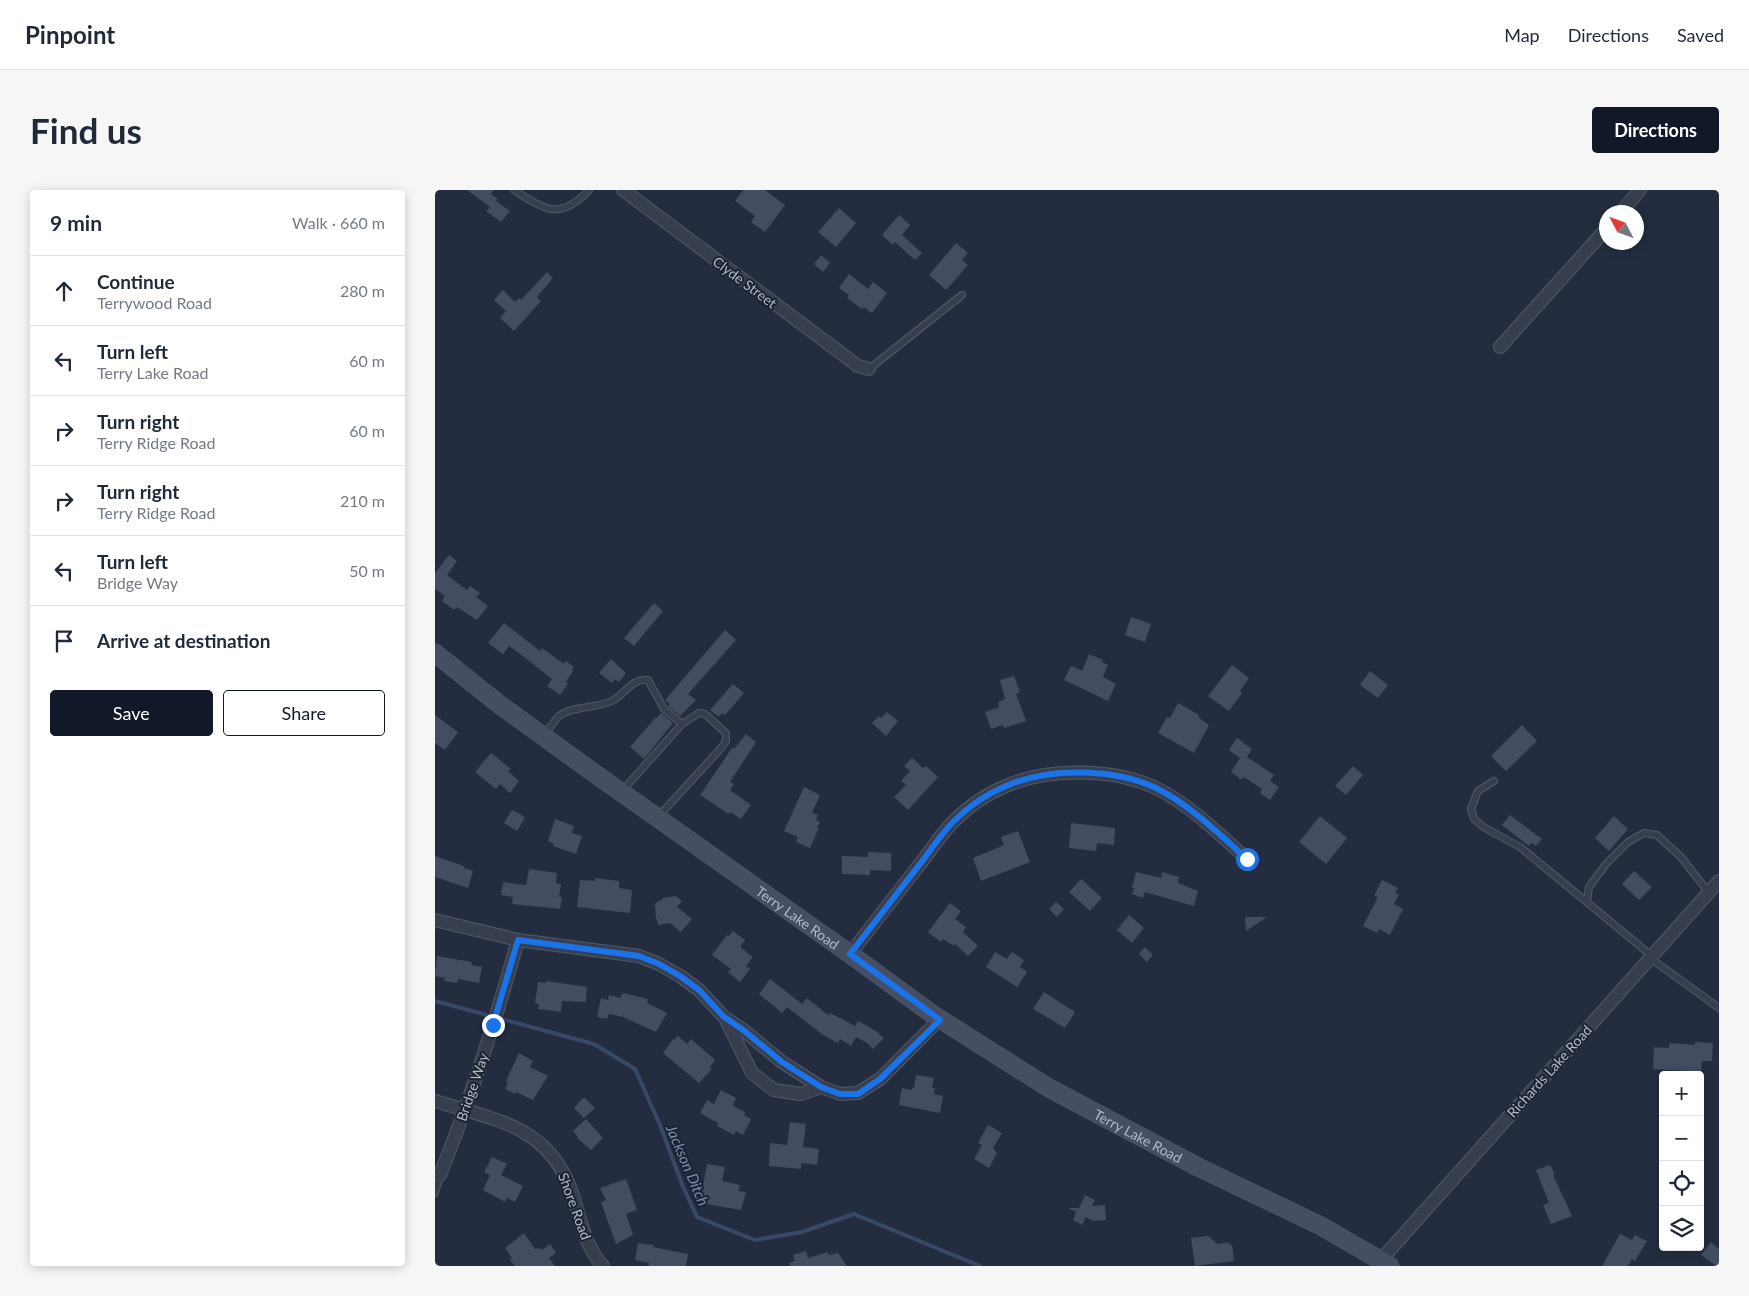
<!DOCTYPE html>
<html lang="en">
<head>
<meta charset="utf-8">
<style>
  body { margin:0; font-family:Lato,sans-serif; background:#f6f6f7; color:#1f2937 }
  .controls { position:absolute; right:15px; bottom:15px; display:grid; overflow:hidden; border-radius:5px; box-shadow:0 2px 12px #0003 }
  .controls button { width:45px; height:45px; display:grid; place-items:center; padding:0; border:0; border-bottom:1px solid #e0e1e3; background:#fff; color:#1f2937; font:25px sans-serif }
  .compass { position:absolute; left:1164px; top:15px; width:45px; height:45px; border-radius:50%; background:#fff; box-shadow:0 2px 12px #0003; rotate:311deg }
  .stop { position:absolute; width:15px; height:15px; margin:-11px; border:4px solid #1a73e8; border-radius:50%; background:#fff }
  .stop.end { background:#1a73e8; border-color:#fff; box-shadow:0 1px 5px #0008 }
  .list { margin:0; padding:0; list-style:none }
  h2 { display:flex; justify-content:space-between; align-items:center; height:65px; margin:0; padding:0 20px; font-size:21px }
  h2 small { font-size:16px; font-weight:400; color:#747a83 }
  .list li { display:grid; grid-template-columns:32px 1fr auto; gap:15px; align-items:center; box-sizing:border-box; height:70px; padding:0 20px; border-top:1px solid #e0e1e3 }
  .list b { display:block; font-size:19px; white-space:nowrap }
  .list p { margin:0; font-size:16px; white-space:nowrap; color:#747a83 }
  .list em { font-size:16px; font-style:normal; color:#747a83 }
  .actions { display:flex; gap:10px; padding:15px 20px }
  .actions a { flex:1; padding:11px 0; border:1px solid #111827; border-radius:5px; text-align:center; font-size:18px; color:#111827 }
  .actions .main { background:#111827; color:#fff }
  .icon { flex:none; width:28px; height:28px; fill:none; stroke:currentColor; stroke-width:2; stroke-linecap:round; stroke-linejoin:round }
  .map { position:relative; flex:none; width:1284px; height:1076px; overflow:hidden; border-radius:5px }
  header { display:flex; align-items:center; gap:30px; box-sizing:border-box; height:70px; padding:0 25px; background:#fff; border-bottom:1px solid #e0e1e3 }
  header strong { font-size:24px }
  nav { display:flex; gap:28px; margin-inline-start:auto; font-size:18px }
  .intro { display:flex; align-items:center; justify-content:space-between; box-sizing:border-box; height:120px; padding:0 30px }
  h1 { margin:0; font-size:35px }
  .button { padding:12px 22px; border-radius:5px; background:#111827; color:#fff; font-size:18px; font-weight:700 }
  main { display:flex; gap:30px; padding:0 30px }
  aside { flex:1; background:#fff; border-radius:5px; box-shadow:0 2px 12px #0003 }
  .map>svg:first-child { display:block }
</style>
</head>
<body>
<header>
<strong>Pinpoint</strong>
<nav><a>Map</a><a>Directions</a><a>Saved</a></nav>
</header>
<div class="intro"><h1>Find us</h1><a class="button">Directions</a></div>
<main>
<aside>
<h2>9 min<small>Walk · 660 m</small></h2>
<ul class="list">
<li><svg class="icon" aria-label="ahead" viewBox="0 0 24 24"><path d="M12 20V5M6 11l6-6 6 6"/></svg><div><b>Continue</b><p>Terrywood Road</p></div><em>280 m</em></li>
<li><svg class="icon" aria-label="left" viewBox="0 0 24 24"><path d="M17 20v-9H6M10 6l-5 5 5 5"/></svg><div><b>Turn left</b><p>Terry Lake Road</p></div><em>60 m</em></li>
<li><svg class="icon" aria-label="right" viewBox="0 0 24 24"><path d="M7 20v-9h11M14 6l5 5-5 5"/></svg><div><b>Turn right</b><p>Terry Ridge Road</p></div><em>60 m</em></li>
<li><svg class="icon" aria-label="right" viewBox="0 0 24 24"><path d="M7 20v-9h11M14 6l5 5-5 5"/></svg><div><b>Turn right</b><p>Terry Ridge Road</p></div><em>210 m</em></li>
<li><svg class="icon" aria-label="left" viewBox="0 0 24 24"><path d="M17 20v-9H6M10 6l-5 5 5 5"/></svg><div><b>Turn left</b><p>Bridge Way</p></div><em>50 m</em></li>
<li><svg class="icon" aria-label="arrive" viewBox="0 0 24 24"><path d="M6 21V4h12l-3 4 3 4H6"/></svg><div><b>Arrive at destination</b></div></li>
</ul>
<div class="actions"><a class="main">Save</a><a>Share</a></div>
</aside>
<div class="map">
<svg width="1284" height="1076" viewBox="0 0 1284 1076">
  <rect width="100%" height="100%" fill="#232d3f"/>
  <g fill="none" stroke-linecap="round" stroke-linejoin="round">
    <!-- stream -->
    <path stroke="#384968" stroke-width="4" d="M0,811l159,43 41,25 25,56 23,62 14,30 58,23 47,-8 52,-18 126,52"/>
  </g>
  <!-- building -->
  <path fill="#424d61" d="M32,0h27l-3,4 7,5 -2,2 14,10 -9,11 -15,-11 4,-4z
    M308,0h22l20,15 -20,27 -14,-10 4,-6 -20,-15z
    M404,18l17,15 -20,24 -18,-15z
    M464,25l11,10 -8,10 20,18 -7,7 -20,-18 -2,3 -11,-10z
    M521,53l12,10 -6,7 6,5 -22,25 -17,-15z
    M386,65l9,8 -7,9 -9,-8z
    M112,82l6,6 -16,19 4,4 -27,30 -14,-13 6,-7 -12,-11 9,-10 12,12 4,-4 2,2z
    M414,84l19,15 5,-7 14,11 -15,20 -8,-6 -2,2 -15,-11 2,-3 -10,-7z
    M14,365l8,6 -10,14 20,15 3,-4 10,7 -4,4 12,9 -11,14 -20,-13 -3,3 -12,-9 3,-5 -10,-7v-16z
    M219,413l9,8 -29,35 -10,-8z
    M696,427l20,7 -6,18 -20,-7z
    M69,433l36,28 2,-3 22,16 2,-3 8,6 -2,3 1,1 -7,11 2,2 -8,11 -13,-9 5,-7 -33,-26 -10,-7 -6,8 -15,-11z
    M290,440l11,10 -48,54 8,6 -16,16 -12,-10 2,-2 -5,-4z
    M654,464l14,6 -1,2 6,3 -5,12 13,7 -8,17 -44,-21 7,-14 11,5z
    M176,469l15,14 -7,9 -4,-3 -3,4 -13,-10z
    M797,475l17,13 -9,13 2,2 -13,18 -21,-15z
    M935,481l18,14 -10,13 -18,-13z
    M579,486l6,16 -4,2 10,27 -22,7 -1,-3 -12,4 -6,-17 14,-5 -1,-5 7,-3 -5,-19z
    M298,494l11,9 -19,22 -3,-2 -3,4 -9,-7z
    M743,513l21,12 -1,2 11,8 -15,28 -36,-20 9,-16 3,1z
    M452,522l11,9 -12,15 -14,-13 7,-7 2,2z
    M226,523l12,10 -29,36 -14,-12 26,-30 1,1z
    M0,525l23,17 -13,18 -10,-7z
    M1087,535l15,16 -31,30 -15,-15z
    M311,544l10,8 -26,40 4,2 -4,6 21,15 -10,14 -11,-7 -1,2 -29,-19 32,-47h3z
    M802,548l15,11 -5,8 27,18 -4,6 9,6 -9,13 -10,-7 2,-4 -18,-12 -2,3 -11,-8 9,-14 -11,-8z
    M56,563l20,16 -3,2 11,10 -9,12 -10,-9 -4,5 -21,-17z
    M477,568l11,10 3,-2 12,11 -30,33 -14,-13 12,-12 -5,-4 9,-10 -6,-5z
    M918,576l10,9 -17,20 -11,-9z
    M369,597l16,8 -8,18 6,2 -2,5 4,2 -3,6h2l-9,20 -14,-6 2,-5 -14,-6z
    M77,620l7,3 6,5 -8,13 -13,-8z
    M1075,625l32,24 -6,7 -5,-3 -2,3 -27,-21z
    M885,626l27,22 -21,26 -27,-22z
    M1179,626l14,13 -19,22 -14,-13z
    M120,629l19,7 -2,7 10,3 -6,18 -23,-8 1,-2 -6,-3z
    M636,633l44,5 -1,17 -17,-2 -1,8 -27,-3z
    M583,641l12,31 -49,19 -8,-23 31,-13 -3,-8z
    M433,662l23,1v18l-21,-1v5l-28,-1v-18l26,1z
    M0,666l29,10v2l9,3 -5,17 -33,-11z
    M94,679l28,4 -1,10 5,1 -2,13h3l-2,12 -48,-5 1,-7 -12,-2 2,-13 23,3z
    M1199,681l18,16 -13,13 -17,-16z
    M701,682l25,6 1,-6 17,5 -1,6 20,8 -4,15 -49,-14 -2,6 -11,-4 2,-6h-2z
    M160,688l24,3v7l13,2 -2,23 -53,-6 3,-27 15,1z
    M646,689l21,19 -12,13 -21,-19z
    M947,690l16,8 -3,5 4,1 -5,10 9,5 -13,26 -11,-6 -2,4 -14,-7 15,-29 -4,-1z
    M241,706l6,5 -5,6 15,12 -11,13 -11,-9 -12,2 -1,-6h-1l-1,-15 3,-3 4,-1 1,-2z
    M621,712l8,7 -7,8 -8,-8z
    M515,713l11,8 -6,8 11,8 -3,5 15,14 -10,10 -13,-12 -1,2 -11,-7 -2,3 -13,-10z
    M694,725l15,13 -12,15 -15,-13z
    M810,727h22l-21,14z
    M298,741l12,9 -5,7 13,10 -7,9 4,3 -10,13 -12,-10 3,-3 -19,-14 15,-20 2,1z
    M710,757l8,8 -6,7 -8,-8z
    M560,762l12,7 5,-7 12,8 -4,7 7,5 -10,15 -31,-20z
    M2,766l35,6 -1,3 11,2 -3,16 -21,-4 -1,4 -13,-2 1,-3 -10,-2z
    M335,789l32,25 5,-6 21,17 2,-2 25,13 3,-5 18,10 8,7 -11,11 -6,-6 -11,-6 -5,9 -11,-7 -2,4 -15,-8 -36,-28 -5,6 -23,-19z
    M111,791l41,6 -1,15 -24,-1 -1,11 -23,-3 1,-5 -4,-1 3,-21 8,1z
    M609,802l31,20 -10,16 -32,-19z
    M188,803l25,6 -1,4 20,10 -11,19 -33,-15 -14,-3 -2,5 -10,-2 4,-19 7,2 1,-5 11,3z
    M243,846l9,8 4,-5 24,21 -5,7 2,2 -13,14 -36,-30 10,-14 1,1z
    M1260,852l18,1 -1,18h-10l-1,11 -4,-1v4h-13l1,-4 -32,-2 1,-22 15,1v-5l26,2z
    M84,863l14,8 -3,6 18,9 -15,24 -17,-8 -1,2 -10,-5 3,-7 -2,-1z
    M481,885l18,3 -2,10h3l-1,6 9,2 -3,17 -41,-8 3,-17 10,2v-3l2,1z
    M286,900l15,8 -3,8 12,6 -1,3 7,4 -8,16 -7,-4 -2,4 -17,-9 1,-3 -18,-10 7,-13 7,4z
    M149,907l11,11 -11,10 -10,-10z
    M151,929l17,19 -12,12 -14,-12 1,-1 -5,-6z
    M355,932l16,2 -3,23 16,2 -2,16 -16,-2v6l-32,-3 1,-23 17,2z
    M553,935l14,8 -9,15 4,5 -8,15 -15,-9 8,-14 -4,-2z
    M57,967l15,7 -6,11 22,11 -8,16 -8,-4 -2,4 -22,-12 7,-15 -6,-3z
    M272,974l18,3 -3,14 18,4 -2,6 8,1 -5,18 -41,-7z
    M1115,975l5,9 -2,1 19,41 -21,8 -8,-19 6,-2 -13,-33z
    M191,989l11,31 -11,4 7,21 -17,9 -15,-42 5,-2 -6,-12z
    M650,1005l10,5 -3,6 13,-1 1,15 -13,1 -7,-4 -4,8 -9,-5 3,-8 -8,-4h11z
    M89,1043l11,16 5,-1 2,2 8,-6 6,9 -7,5 6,8h-40l-5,-6 2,-2 -7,-10z
    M1185,1044l12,6 3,-5 12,6 -12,20 -3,-2 -4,7h-26z
    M773,1046l10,8 11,-2v3l3,-1 2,17 -39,5 -4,-28z
    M1276,1052l8,7v17h-3l-15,-11z
    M203,1053l16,2 -1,2 35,7 -2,12h-38l1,-3 -14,-3z
    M371,1061l2,7 20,-6v3l10,-2 9,13h-57l-1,-3 6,-2 -2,-6z"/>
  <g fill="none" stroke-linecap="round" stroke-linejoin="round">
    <defs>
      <path id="service" d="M79,0c31,20 46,31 75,0
        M434,179l93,-74
        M110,545c4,-6 9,-14 14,-19 13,-10 38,-8 53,-15 12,-6 21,-24 36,-21l16,29 18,15
        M1059,591l-16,10 -7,18 3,10 11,9 35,19 132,109
        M187,601l60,-67 17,-11 6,1 21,19v8l-4,6 -64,70
        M1152,712l2,-15 17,-23 22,-22 16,-9 13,2 24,22 28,36
        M1215,768l69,50
        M0,1003l5,-18"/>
      <path id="minor" d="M188,0l235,176 11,3
        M1186,22l19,-22
        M1065,157l107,-119
        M0,730l83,20 121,16 20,8 21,12 19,14 25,27 18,12 40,33 39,25 19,7 18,-1 22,-14 60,-60
        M415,764c23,-30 47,-60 70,-90 11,-14 21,-30 33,-42 15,-15 33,-28 53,-36 44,-19 109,-18 152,3 33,17 61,45 89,70
        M290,828l27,55 22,17 27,4 20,-7
        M0,911c64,20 118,26 139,98 7,23 12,49 29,67
        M5,985c31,-77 56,-155 78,-235
        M945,1071l339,-380"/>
      <g id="secondary">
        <path id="s1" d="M0,463l65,52 87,63 263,186 82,60 117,74 149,79 123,59 69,40"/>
      </g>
    </defs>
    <!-- service casing -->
    <use href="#service" stroke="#525a69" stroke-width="8"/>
    <!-- minor casing -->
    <use href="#minor" stroke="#525a69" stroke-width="14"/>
    <!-- secondary casing -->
    <use href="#secondary" stroke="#525a69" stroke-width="19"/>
    <!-- service -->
    <use href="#service" stroke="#373f4e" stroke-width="6"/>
    <!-- minor -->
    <use href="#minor" stroke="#373f4e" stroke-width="12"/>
    <!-- secondary -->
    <use href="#secondary" stroke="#454e62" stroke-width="18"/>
  </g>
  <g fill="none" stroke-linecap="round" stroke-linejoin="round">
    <!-- route -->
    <path stroke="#1a73e8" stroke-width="6" d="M58,835l25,-85 121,16 20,8 21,12 19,14 25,27 18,12 40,33 39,25 19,7h18l22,-15 60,-59 -90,-66c23,-30 47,-60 70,-90 11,-14 21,-30 33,-42 15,-15 33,-28 53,-36 44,-19 109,-18 152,3 33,17 61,45 89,70"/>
  </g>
  <g text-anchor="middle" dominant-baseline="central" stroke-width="4" stroke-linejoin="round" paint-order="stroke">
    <!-- street labels -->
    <g font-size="14" fill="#b3bac9" stroke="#1c2433">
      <text transform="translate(310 92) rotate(37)">Clyde Street</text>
      <text stroke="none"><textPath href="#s1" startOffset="449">Terry Lake Road</textPath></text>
      <text transform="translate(1114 881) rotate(-48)">Richards Lake Road</text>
      <text transform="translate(37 897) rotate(-71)">Bridge Way</text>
      <text stroke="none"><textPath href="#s1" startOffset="854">Terry Lake Road</textPath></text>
      <text transform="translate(140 1016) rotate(70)">Shore Road</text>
    </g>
    <!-- water labels -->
    <g font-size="15" font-style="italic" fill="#7b8eb2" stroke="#1c2433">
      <text transform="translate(253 975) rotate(67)">Jackson Ditch</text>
    </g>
  </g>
</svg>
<div class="controls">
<button>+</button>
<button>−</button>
<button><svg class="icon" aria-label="locate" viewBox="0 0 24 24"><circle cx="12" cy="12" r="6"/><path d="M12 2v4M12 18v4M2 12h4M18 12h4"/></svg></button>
<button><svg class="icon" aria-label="layers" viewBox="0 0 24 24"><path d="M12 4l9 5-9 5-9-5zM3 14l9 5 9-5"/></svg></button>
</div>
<svg class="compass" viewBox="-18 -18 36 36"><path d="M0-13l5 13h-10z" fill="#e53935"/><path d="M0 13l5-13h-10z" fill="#747a83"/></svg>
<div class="stop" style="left:812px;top:669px"></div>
<div class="stop end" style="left:58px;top:835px"></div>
</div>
</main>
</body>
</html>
